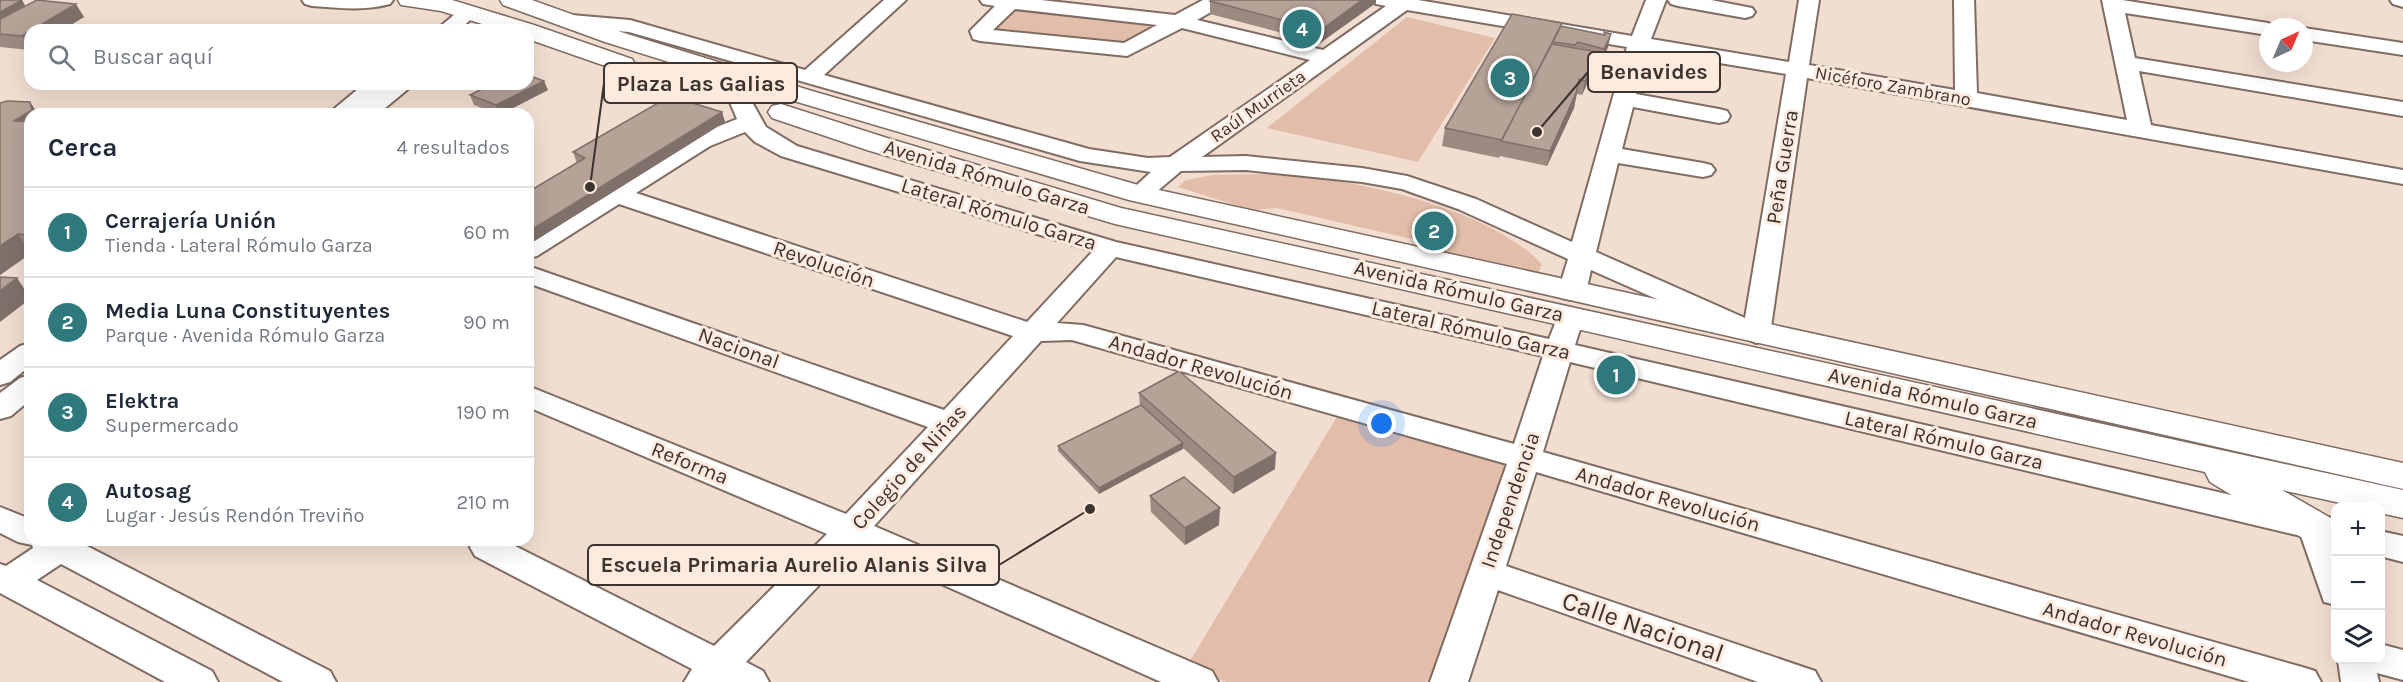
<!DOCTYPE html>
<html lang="es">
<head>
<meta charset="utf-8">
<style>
  body { margin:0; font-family:Karla,sans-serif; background:#f6f6f7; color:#1f2937 }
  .controls { position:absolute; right:18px; bottom:18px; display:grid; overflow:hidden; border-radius:12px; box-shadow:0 6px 24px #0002 }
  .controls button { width:54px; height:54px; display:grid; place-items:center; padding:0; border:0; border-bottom:2px solid #e0e1e3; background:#fff; color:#1f2937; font:30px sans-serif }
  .compass { position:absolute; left:2259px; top:18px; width:54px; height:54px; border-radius:50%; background:#fff; box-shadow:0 6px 24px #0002; rotate:44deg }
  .you { position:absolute; left:1382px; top:424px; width:21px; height:21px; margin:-15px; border:4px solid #fff; border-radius:50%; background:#1a73e8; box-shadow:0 0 0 9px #1a73e833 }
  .badge { display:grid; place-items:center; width:39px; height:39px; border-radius:50%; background:#2f797d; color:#fff; font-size:20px; font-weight:700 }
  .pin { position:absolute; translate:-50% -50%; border:3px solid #fff; box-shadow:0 2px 6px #0006 }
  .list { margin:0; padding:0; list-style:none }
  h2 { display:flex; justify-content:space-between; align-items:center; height:78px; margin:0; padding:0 24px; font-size:26px }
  h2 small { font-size:20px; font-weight:400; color:#747a83 }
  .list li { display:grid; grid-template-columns:39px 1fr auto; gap:18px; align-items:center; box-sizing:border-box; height:90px; padding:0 24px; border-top:2px solid #e0e1e3 }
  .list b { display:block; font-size:22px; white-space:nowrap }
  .list p { margin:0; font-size:20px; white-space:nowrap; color:#747a83 }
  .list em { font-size:20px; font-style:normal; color:#747a83 }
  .icon { flex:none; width:33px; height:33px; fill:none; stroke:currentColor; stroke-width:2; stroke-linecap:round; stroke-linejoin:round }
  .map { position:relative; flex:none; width:2403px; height:682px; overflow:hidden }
  .search { position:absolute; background:#fff; box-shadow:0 6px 24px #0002; left:24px; top:24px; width:510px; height:66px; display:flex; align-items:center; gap:15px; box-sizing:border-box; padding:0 21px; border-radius:18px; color:#747a83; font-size:22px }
  .panel { position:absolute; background:#fff; box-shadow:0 6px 24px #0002; left:24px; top:108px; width:510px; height:438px; border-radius:18px }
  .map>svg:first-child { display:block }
</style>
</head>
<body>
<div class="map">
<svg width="2403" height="682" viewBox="0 0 2403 682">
  <rect width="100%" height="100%" fill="#f2ddd1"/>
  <!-- green -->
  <path fill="#e2beaa" d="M1018,5l152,17 -41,26 -137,-16z
    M1407,17l88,21 -77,124 -151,-34z
    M1213,175c27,0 56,-2 83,0 76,9 192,34 246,89l-4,10 -101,-22 -21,-12 -139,-32 -26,2 -73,-23 8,-7z
    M1347,400l169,47 -81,235h-209l-39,-16z"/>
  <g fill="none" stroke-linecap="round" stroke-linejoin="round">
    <defs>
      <path id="minor" d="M302,0h91l-3,4c-26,7 -52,4 -78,2l-7,-2z
        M884,0h22l-82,75 265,74 59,9 22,-1 140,-97 -128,-32 -55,28 -147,-15 -7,-2 -3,-8 25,-25 -12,-2 -3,-4h61l134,15 28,-15h25l-3,4 -28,16 126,30 63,-44 -10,-2 -3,-4h45l214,36 14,-36h20l-15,39 138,23 10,-62h20l-10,65 146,25 -1,-90h20l3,93 150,27 -25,-120h20l146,23 9,4h-9v8l-143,-22 10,45 268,44v14l-264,-45 12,54 252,45v14l-596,-106 -37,256 -4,6 -10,3 -165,-73 -5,22 -4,6 -10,2 -10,-2 -4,-6 10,-33 -110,-50 -56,-20 -40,-7 -116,-12 -65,1 -33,28 -9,2 -9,-2 -3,-5 24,-22 -71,-11 -451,-129 -58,-5 -7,-2 -3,-4 3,-4 7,-2 59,5 175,50zM1015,9l142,16 -33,18 -131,-13zM1407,10l220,37 -55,195 -96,-43 -69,-23 -45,-8 -116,-12 -44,1zM1647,51l139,23 -41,244 -149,-66 22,-89 85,14 8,-2 4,-5 -4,-5 -8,-2 -81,-14 11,-42 86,16 8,-2 3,-5 -3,-5 -8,-2 -83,-15z
        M1668,0h43l41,8 3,4 -3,4 -7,2 -67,-12 -7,-2z
        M2390,0h13v7l-10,-3z
        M468,7l7,2 3,4 -19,17h-23l25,-21z
        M2304,28l99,15v12l-99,-15z
        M364,84h19l1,4 5,-4h25l-36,30h-50z
        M740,93l8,2 18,32 31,19 319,96 433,97 11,-28 10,-3 10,3 4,6 -9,28 761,174v86l-12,-3 -23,-66 -731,-174 -27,90 759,215 13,4 6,11h-72l-713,-210 -30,94 309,105 6,11h-63l-260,-92 -30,92h-38l77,-218 -435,-124 -31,1 -167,185 338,145 6,11h-57l-305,-136 -110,116 17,9 6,11h-85l8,-13 -217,-113 -5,-9 4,-7h29l211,106 113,-112 -299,-127v-21l318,128 82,-87 -400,-144v-17l416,144 69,-74 -394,-132 -82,52 -9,2v-19l166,-103 43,-17 -8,-19 3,-5zM745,132l10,10 26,14 312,95 -66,71 -391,-129 74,-47zM1116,257l427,99 -29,88 -431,-119 -26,-2z
        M30,343v23l-20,16 -10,3v-25l20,-14z
        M30,375v25l-19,16 -11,3v-26l20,-15z
        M0,507l30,12v21h58l-3,5 245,126 6,11h-53l-222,-118 -24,16 175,91 6,11h-53l-165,-89v-29l6,2 27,-18 -1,-3 -14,-3 -18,-9z
        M2380,531l23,5v26l-23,-6z
        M2380,644l23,6v30l-26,-7 2,9h-38l-3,-22h42z"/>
      <path id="major" d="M398,0h54l82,25 98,34 3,5 -3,5 -9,2 -9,-2 -86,-30v-9h-27l-60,-19 -40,-6z
        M500,0h32l89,32 191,59 333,96 1258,276v26l-1274,-289 -335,-99 -189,-59 -102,-37z
        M781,104l106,34 234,70 1282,282v28l-23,-5v-7h-26l-72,-16 47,27 5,10 -5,10 -14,4 -14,-4 -91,-55 -5,-10 -1090,-248 -248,-74 -95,-32 -4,-6 4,-6z"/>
    </defs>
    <!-- minor casing -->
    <use href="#minor" stroke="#7f6c62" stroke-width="4"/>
    <!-- major casing -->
    <use href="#major" stroke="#7f6c62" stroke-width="3"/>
    <!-- minor -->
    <use href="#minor" fill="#fff" fill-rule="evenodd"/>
    <!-- major -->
    <use href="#major" fill="#fff" fill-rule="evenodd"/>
  </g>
  <!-- wall -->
  <path fill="#9d8b82" d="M0,1l26,5 58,11 -54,13v20l-30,-3z
    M1210,1l166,2 -56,40 -110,-29z
    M1562,23l-1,3 43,9v-3l4,15 -7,16 -5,-1 -1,4 -13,29 -5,-1 -3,14 -27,58 -47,-10 -1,2 -57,-12 3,-18z
    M548,90l-47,24h-4l-23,-9 -4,-10z
    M30,102l8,12h-8v140l-30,21v-172z
    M722,112l3,10 -197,123v-53l49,-29 -4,-11z
    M1139,393l136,76 -42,25 -50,-46 -84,46 -41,-43v-5l82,-40z
    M1150,496l69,29 -34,20 -34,-33z"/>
  <!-- shaded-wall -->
  <path fill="#7f716a" d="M22,0l8,14 -30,16v-18z
    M1362,0h14v3l-56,40 1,-13z
    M76,4l8,13 -21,13h-31z
    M30,31v18l-8,-13z
    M1611,34l-3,13 -7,16 3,-14z
    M1597,52l-2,14 -13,29 3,-14z
    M1579,79l-5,29 -27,58 3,-15z
    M544,81l4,9 -47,24h-2l-3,-9z
    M30,102l8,12h-8v22l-16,-15z
    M722,112l3,10 -197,123v-13z
    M18,234l12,17v3l-30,21v-29z
    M17,278l13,19v2l-30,23v-31z
    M1183,443v6l-84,45v-6z
    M1276,453l-1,16 -42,25 1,-17z
    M1220,508l-1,17 -34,20v-17z"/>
  <!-- building -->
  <path fill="#b6a297" stroke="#7f716a" stroke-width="1.5" d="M1,0h21l-22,12v-11z
    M37,0l39,4 -44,26h-2v1l-8,5 -22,-2v-15z
    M1211,0h151l-41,30 -111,-29z
    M1512,14l50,9 -60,117 -57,-12z
    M1561,26l44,9 -1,-3 7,2 -7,15 -26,-7 -3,3 -22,-3z
    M1552,44l45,8 -12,29 -6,-2 -3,14 -26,58 -49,-10z
    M528,75l16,6 -48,24 -26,-10 22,-11h36z
    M670,96l52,16 -194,120v-40l57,-34 -12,-6z
    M7,101l23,1 2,8 -18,11 16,1v113l-12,-1 -18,12v-143z
    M166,109l97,5h-104z
    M0,277l17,1 -17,13z
    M1179,371l97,82 -42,24 -95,-84z
    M1141,405l42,38 -84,45 -41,-42z
    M1184,477l36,31 -35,20 -35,-32z"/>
  <g text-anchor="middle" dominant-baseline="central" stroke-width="6" stroke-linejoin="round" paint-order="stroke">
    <!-- far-street labels -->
    <g font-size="18" fill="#3c342f" stroke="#ffeade">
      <text transform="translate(1893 86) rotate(10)">Nicéforo Zambrano</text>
      <text transform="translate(1258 106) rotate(-35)">Raúl Murrieta</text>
    </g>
    <!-- street labels -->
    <g font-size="21" fill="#3c342f" stroke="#ffeade">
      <text transform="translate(1782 167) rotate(-81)">Peña Guerra</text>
      <text transform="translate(987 177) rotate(17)">Avenida Rómulo Garza</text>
      <text transform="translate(999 214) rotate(17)">Lateral Rómulo Garza</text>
      <text transform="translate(824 264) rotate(19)">Revolución</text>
      <text transform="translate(1459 291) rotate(13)">Avenida Rómulo Garza</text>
      <text transform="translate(1471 330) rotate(13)">Lateral Rómulo Garza</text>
      <text transform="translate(739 348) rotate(20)">Nacional</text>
      <text transform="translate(1201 367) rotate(16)">Andador Revolución</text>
      <text transform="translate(1933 398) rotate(13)">Avenida Rómulo Garza</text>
      <text transform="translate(1944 440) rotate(13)">Lateral Rómulo Garza</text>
      <text transform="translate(690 463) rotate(22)">Reforma</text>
      <text transform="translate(909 467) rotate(-48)">Colegio de Niñas</text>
      <text transform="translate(1668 499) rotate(16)">Andador Revolución</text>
      <text transform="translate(1510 500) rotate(-71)">Independencia</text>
      <text transform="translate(2135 634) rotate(16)">Andador Revolución</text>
    </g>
    <!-- near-street labels -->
    <g font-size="26" fill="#3c342f" stroke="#ffeade">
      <text transform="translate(1643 627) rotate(19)">Calle Nacional</text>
    </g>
  </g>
  <!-- callouts -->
  <path fill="none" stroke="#3c342f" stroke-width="2" d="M1537 132L1588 72M590 187L604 83M1090 509L999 565"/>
  <g fill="#3c342f" stroke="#ffeade" stroke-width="2">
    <circle cx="1537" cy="132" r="6"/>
    <circle cx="590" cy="187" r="6"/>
    <circle cx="1090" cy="509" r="6"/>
  </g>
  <g fill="#ffeade" stroke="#3c342f" stroke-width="2">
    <rect x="1588" y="52" width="132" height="40" rx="6"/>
    <rect x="604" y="63" width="193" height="40" rx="6"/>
    <rect x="588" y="545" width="411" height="40" rx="6"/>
  </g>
  <g font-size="22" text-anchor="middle" font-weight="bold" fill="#3c342f">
    <text x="1654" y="79">Benavides</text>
    <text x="701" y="91">Plaza Las Galias</text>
    <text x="794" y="572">Escuela Primaria Aurelio Alanis Silva</text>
  </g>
</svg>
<div class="controls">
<button>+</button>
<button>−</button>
<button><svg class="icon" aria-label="layers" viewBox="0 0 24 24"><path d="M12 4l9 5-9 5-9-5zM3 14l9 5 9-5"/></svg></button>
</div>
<svg class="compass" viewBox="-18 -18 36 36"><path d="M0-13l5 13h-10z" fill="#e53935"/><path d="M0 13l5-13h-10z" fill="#747a83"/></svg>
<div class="you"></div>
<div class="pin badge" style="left:1616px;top:375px">1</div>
<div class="pin badge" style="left:1434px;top:231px">2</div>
<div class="pin badge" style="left:1510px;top:78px">3</div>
<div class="pin badge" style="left:1302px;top:29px">4</div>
<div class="search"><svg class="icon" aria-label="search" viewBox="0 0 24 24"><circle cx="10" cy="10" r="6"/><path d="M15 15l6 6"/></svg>Buscar aquí</div>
<section class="panel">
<h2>Cerca<small>4 resultados</small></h2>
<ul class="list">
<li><span class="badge">1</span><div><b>Cerrajería Unión</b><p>Tienda · Lateral Rómulo Garza</p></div><em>60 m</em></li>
<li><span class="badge">2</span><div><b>Media Luna Constituyentes</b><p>Parque · Avenida Rómulo Garza</p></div><em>90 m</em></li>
<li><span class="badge">3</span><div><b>Elektra</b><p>Supermercado</p></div><em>190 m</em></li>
<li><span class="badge">4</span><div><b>Autosag</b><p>Lugar · Jesús Rendón Treviño</p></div><em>210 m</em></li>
</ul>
</section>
</div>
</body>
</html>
